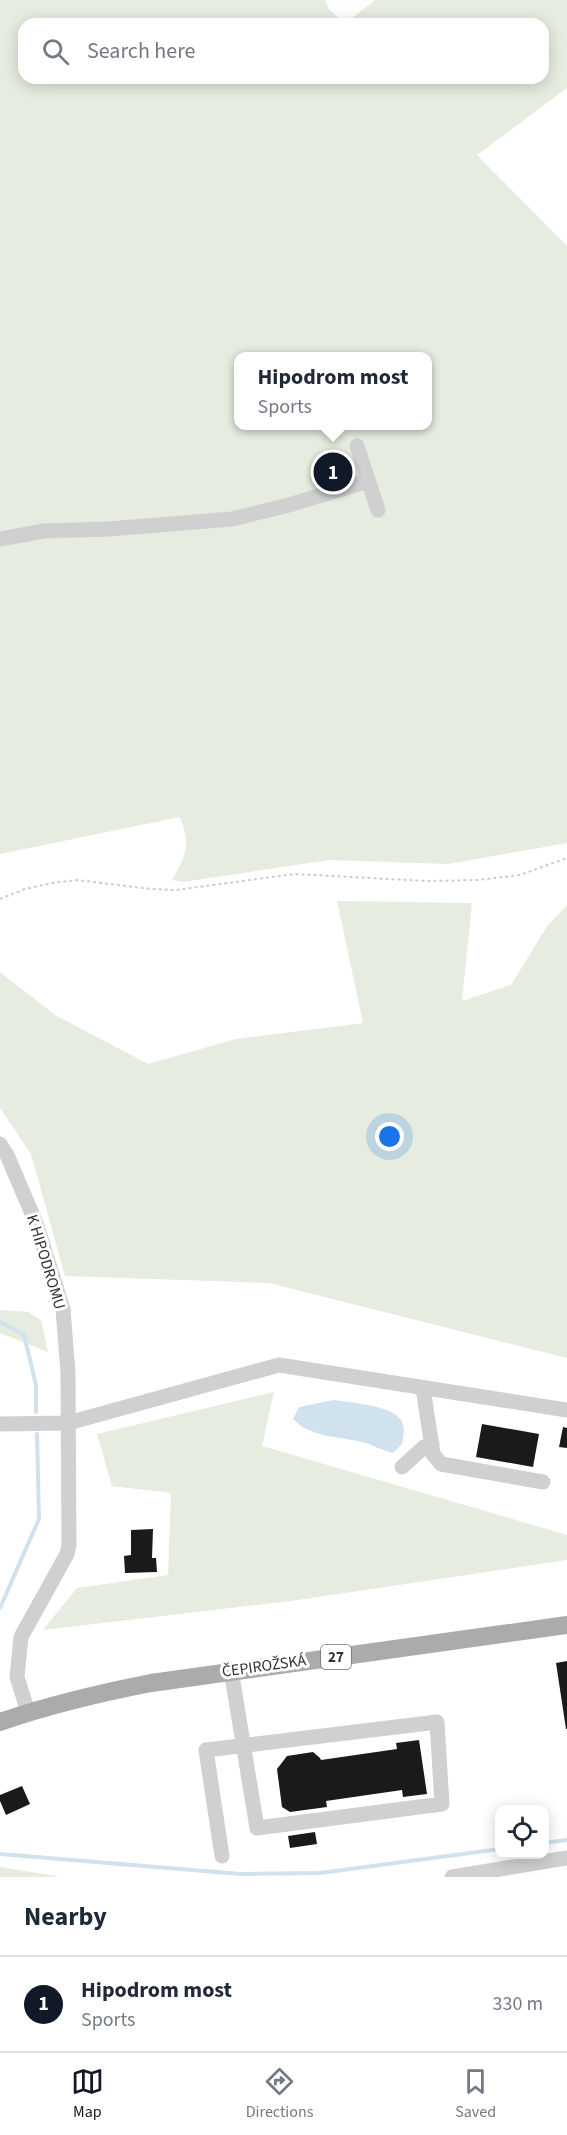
<!DOCTYPE html>
<html lang="en">
<head>
<meta charset="utf-8">
<style>
  body { margin:0; font-family:"Source Sans 3",sans-serif; background:#f2f2f3; color:#1f2937 }
  .controls { position:absolute; right:18px; bottom:18px; display:grid; overflow:hidden; border-radius:12px; box-shadow:0 3px 15px #0003 }
  .controls button { width:54px; height:54px; display:grid; place-items:center; padding:0; border:0; border-bottom:2px solid #e0e1e3; background:#fff; color:#1f2937; font:30px sans-serif }
  .you { position:absolute; left:390px; top:1137px; width:21px; height:21px; margin:-15px; border:4px solid #fff; border-radius:50%; background:#1a73e8; box-shadow:0 0 0 9px #1a73e833 }
  .badge { display:grid; place-items:center; width:39px; height:39px; border-radius:50%; background:#111827; color:#fff; font-size:20px; font-weight:700 }
  .pin { position:absolute; translate:-50% -50%; border:3px solid #fff; box-shadow:0 2px 6px #0006 }
  .popup { position:absolute; left:234px; top:352px; width:198px; height:78px; box-sizing:border-box; display:grid; place-content:center; border-radius:12px; background:#fff; filter:drop-shadow(0 2px 4px #0005); font-size:20px; white-space:nowrap; color:#747a83 }
  .popup b { font-size:22px; color:#1f2937 }
  .popup::after { content:''; position:absolute; left:50%; top:100%; margin-left:-12px; border:12px solid transparent; border-top-color:#fff }
  .list { margin:0; padding:0; list-style:none }
  h2 { display:flex; justify-content:space-between; align-items:center; height:78px; margin:0; padding:0 24px; font-size:26px }
  h2 small { font-size:20px; font-weight:400; color:#747a83 }
  .list li { display:grid; grid-template-columns:39px 1fr auto; gap:18px; align-items:center; box-sizing:border-box; height:96px; padding:0 24px; border-top:2px solid #e0e1e3 }
  .list b { display:block; font-size:22px; white-space:nowrap }
  .list p { margin:0; font-size:20px; white-space:nowrap; color:#747a83 }
  .list em { font-size:20px; font-style:normal; color:#747a83 }
  .icon { flex:none; width:33px; height:33px; fill:none; stroke:currentColor; stroke-width:2; stroke-linecap:round; stroke-linejoin:round }
  .map { position:relative; flex:none; width:567px; height:1877px; overflow:hidden }
  .search { position:absolute; background:#fff; box-shadow:0 3px 15px #0003; left:18px; right:18px; top:18px; height:66px; display:flex; align-items:center; gap:15px; box-sizing:border-box; padding:0 21px; border-radius:18px; color:#747a83; font-size:22px }
  .sheet { height:174px; background:#fff }
  nav { display:flex; justify-content:space-around; align-items:center; box-sizing:border-box; height:84px; border-top:2px solid #e0e1e3; background:#fff; font-size:16px; color:#747a83 }
  nav a { display:grid; justify-items:center; gap:3px }
  nav .on { color:#111827 }
  .map>svg:first-child { display:block }
</style>
</head>
<body>
<div class="map">
<svg width="567" height="1877" viewBox="0 0 567 1877">
  <rect width="100%" height="100%" fill="#fff"/>
  <!-- green -->
  <path fill="#e6ecdf" fill-rule="evenodd" d="M0,0h325l4,9 16,15h-321v54h519v-54h-198l30,-24h192v88l-90,67 90,91v597l-119,21 -119,-4 -146,22 -11,-2c14,-24 19,-36 8,-63l-180,37zM238,356h190v70h-190z
    M337,901l135,2 -10,98 49,-16 37,-60 19,-20v453l-298,-75 -204,-7 -34,-122 -31,-46v-136l55,43 93,49 88,-25 127,-16z
    M0,1310l28,2 13,8 7,32 -48,-19z
    M274,1392l-12,54 305,89v25l-276,41 -248,29 34,-42 91,-13 3,-82 -59,-7 -15,-52z
    M0,1867l56,9 1,1h-57z"/>
  <!-- water -->
  <path fill="#cfe2ee" d="M334,1400c17,3 65,5 69,25 2,5 0,14 -1,19l-9,9c-10,-2 -18,-7 -27,-10 -25,-7 -54,-4 -73,-24l6,-12z"/>
  <g fill="none" stroke-linecap="round" stroke-linejoin="round">
    <!-- stream -->
    <path stroke="#cfe2ee" stroke-width="4" d="M0,1322l24,13 12,50v27
      M0,1608l39,-89 -2,-85
      M544,1843l23,-3
      M0,1854l240,20 80,-1 180,-24"/>
  </g>
  <!-- building -->
  <path fill="#1a1a1a" d="M482,1424l57,10 -6,33 -57,-10z
    M563,1427l4,1v20l-8,-1z
    M153,1529l-1,29h4l1,14 -32,1 -1,-17 7,-1v-25z
    M567,1661v68h-1l-10,-66z
    M419,1740l8,54 -24,3 -1,-7 -76,11 1,6 -37,5 -8,-5 -5,-38 10,-13 26,-4 7,6 1,2 76,-11 -1,-6z
    M22,1786l8,18 -24,11 -6,-14v-6z
    M315,1832l2,12 -27,4 -2,-12z"/>
  <g fill="none" stroke-linecap="round" stroke-linejoin="round">
    <!-- path -->
    <path stroke="#cdcdcd" stroke-width="2" stroke-dasharray="3 3" stroke-linecap="butt" d="M0,899l25,-10 27,-6 25,-3 74,9 25,1 118,-16 133,7 51,-1 42,-5 47,-17"/>
    <!-- minor -->
    <path stroke="#d0d0d0" stroke-width="15" d="M357,446l21,64
      M0,539l44,-8 65,-2 123,-10 57,-14 79,-24
      M0,1144l7,11 29,68 27,86 5,64 1,172 -2,9 -46,83 -4,40 11,35
      M423,1388l10,66 8,10 102,18
      M0,1424l68,-1 211,-58 288,45
      M402,1467l22,-20 8,-3
      M222,1856l-16,-106 231,-28 5,82 -185,24 -26,-158
      M452,1877l115,-19"/>
    <!-- major -->
    <path stroke="#ababab" stroke-width="18" d="M0,1722c49,-17 100,-29 151,-39l416,-58"/>
  </g>
  <g text-anchor="middle" dominant-baseline="central" stroke-width="6" stroke-linejoin="round" paint-order="stroke">
    <!-- shield labels -->
    <rect fill="#fff" stroke="#707070" stroke-width="1.5" x="321" y="1645" width="30" height="24" rx="4.5"/>
    <g font-size="15" font-weight="bold" fill="#333">
      <text x="336" y="1657">27</text>
    </g>
    <!-- street labels -->
    <g font-size="16" fill="#333" stroke="#fff">
      <text transform="translate(46 1262) rotate(73)">K HIPODROMU</text>
      <text transform="translate(264 1666) rotate(-8)">ČEPIROŽSKÁ</text>
    </g>
  </g>
</svg>
<div class="controls">
<button><svg class="icon" aria-label="locate" viewBox="0 0 24 24"><circle cx="12" cy="12" r="6"/><path d="M12 2v4M12 18v4M2 12h4M18 12h4"/></svg></button>
</div>
<div class="you"></div>
<div class="pin badge" style="left:333px;top:472px">1</div>
<div class="popup"><b>Hipodrom most</b>Sports</div>
<div class="search"><svg class="icon" aria-label="search" viewBox="0 0 24 24"><circle cx="10" cy="10" r="6"/><path d="M15 15l6 6"/></svg>Search here</div>
</div>
<section class="sheet">
<h2>Nearby<small></small></h2>
<ul class="list">
<li><span class="badge">1</span><div><b>Hipodrom most</b><p>Sports</p></div><em>330 m</em></li>
</ul>
</section>
<nav>
<a class="on"><svg class="icon" aria-label="map" viewBox="0 0 24 24"><path d="M3 6l6-2 6 2 6-2v14l-6 2-6-2-6 2zM9 4v14M15 6v14"/></svg>Map</a>
<a><svg class="icon" aria-label="directions" viewBox="0 0 24 24"><path d="M12 3l9 9-9 9-9-9zM9 14v-3h6M13 9l2 2-2 2"/></svg>Directions</a>
<a><svg class="icon" aria-label="saved" viewBox="0 0 24 24"><path d="M7 4h10v16l-5-4-5 4z"/></svg>Saved</a>
</nav>
</body>
</html>
